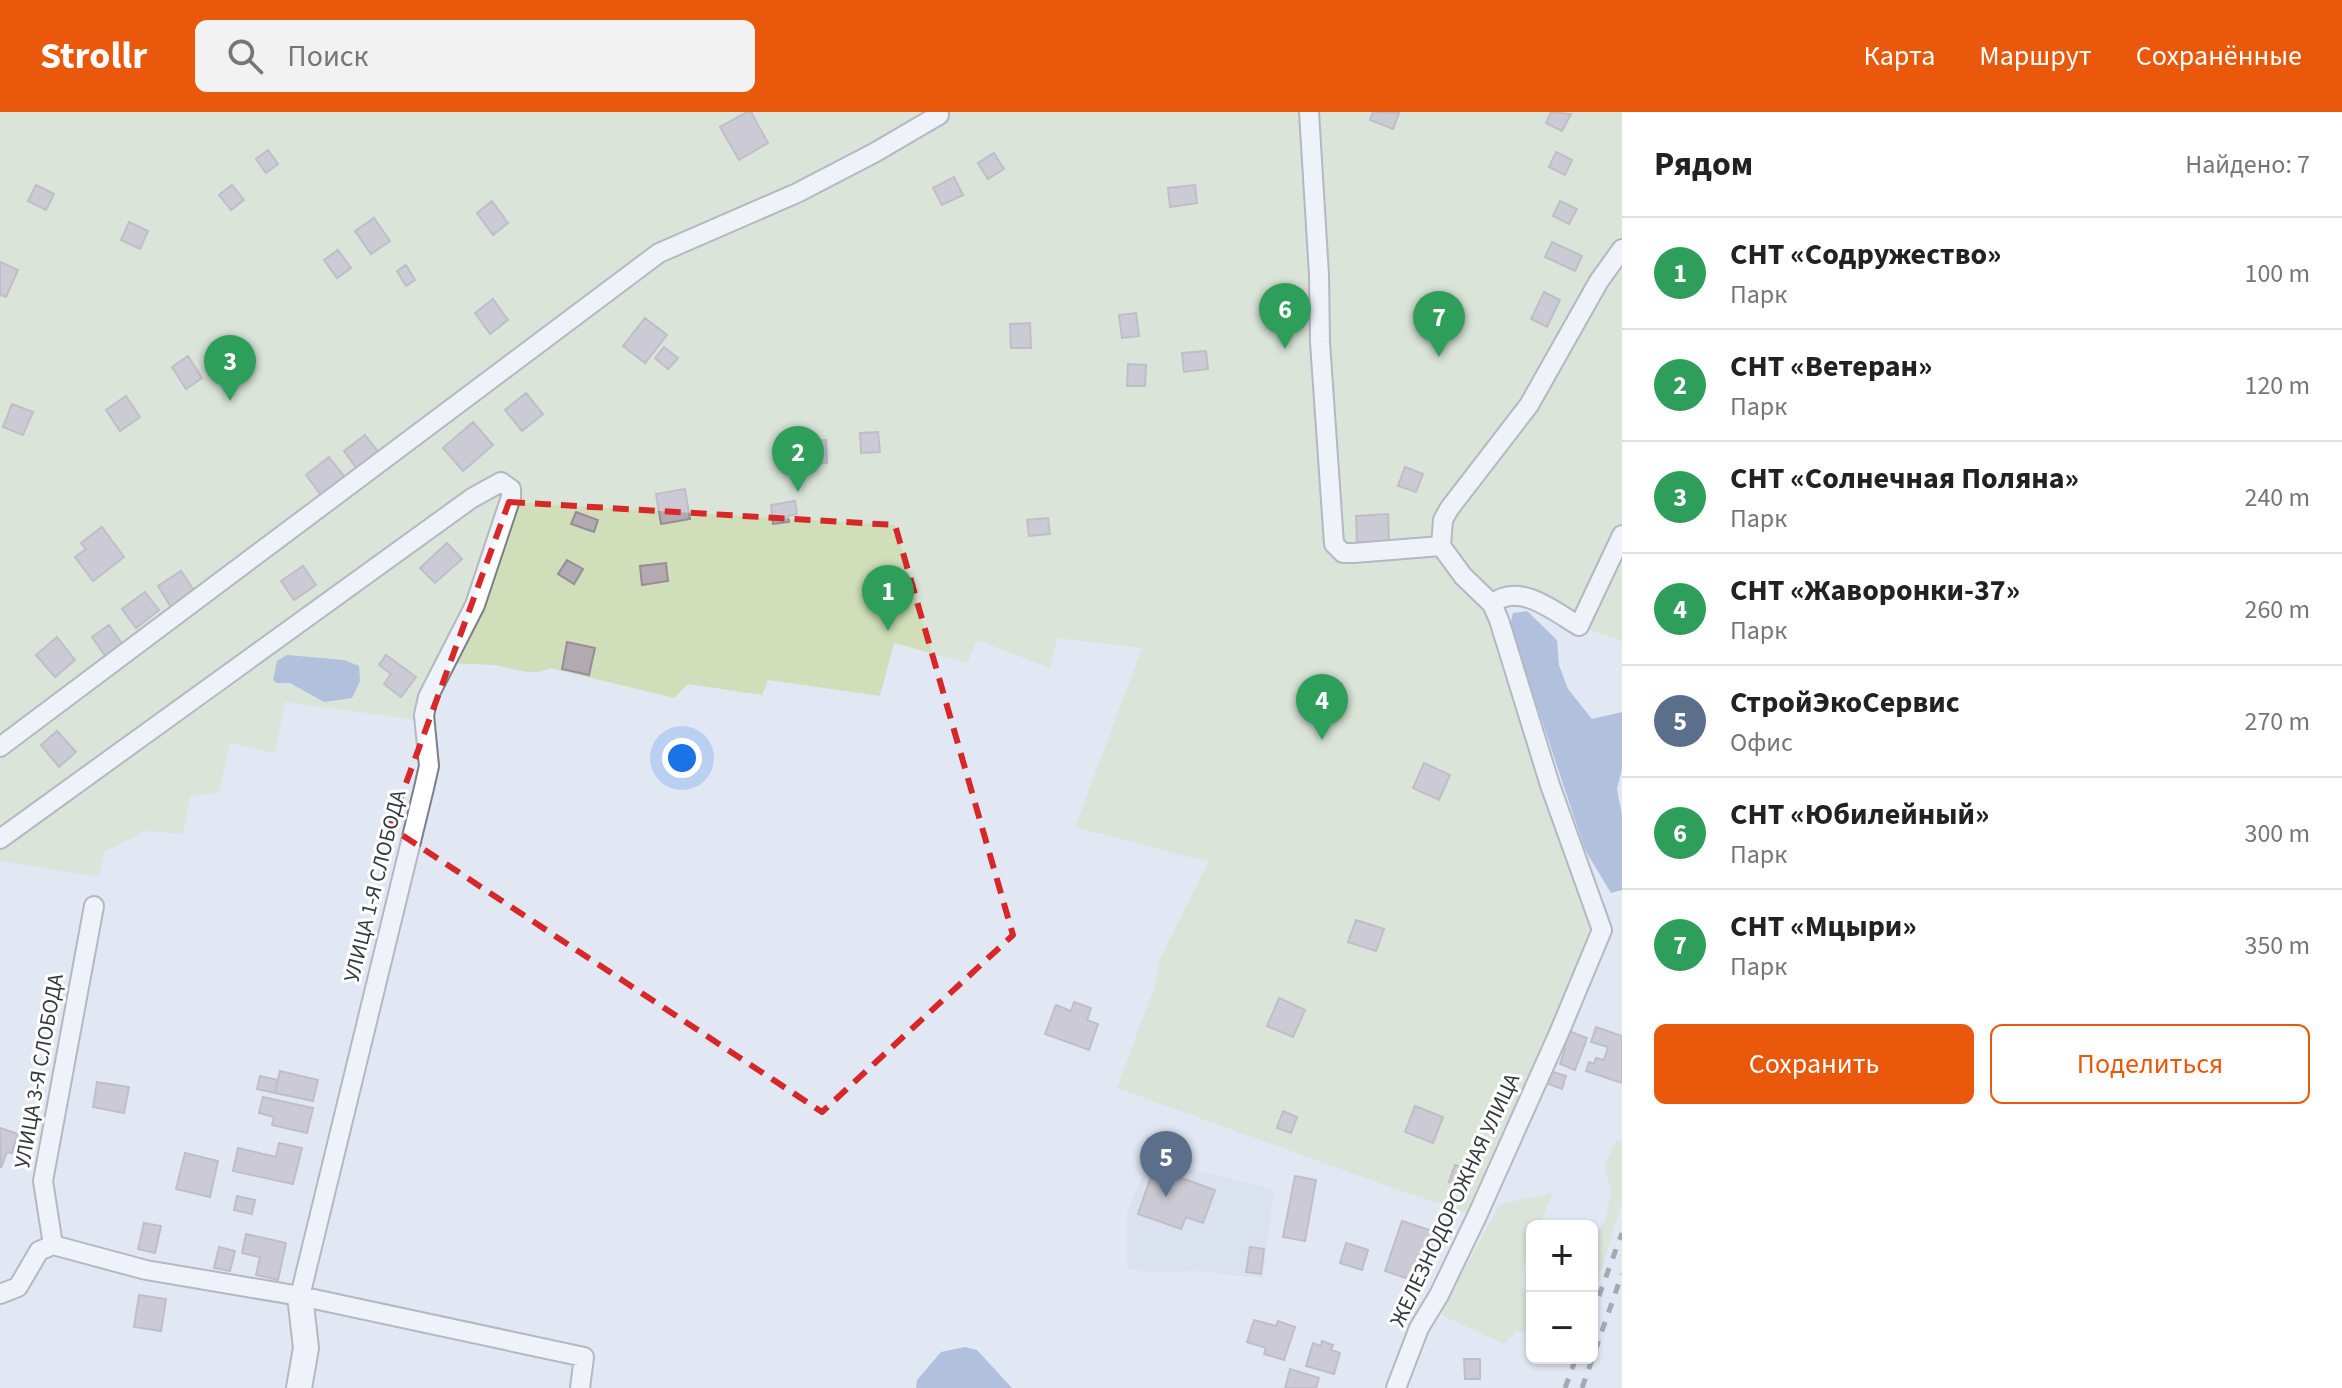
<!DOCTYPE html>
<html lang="ru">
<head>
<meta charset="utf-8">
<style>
  body { margin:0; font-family:"Source Sans 3",sans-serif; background:#f2f2f2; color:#222 }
  .controls { position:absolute; right:24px; bottom:24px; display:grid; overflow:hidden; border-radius:12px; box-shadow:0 2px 6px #0004 }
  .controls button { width:72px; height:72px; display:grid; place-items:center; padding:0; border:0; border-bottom:2px solid #e0e0e0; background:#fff; color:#222; font:40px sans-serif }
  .you { position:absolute; left:682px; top:646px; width:28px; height:28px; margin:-20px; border:6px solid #fff; border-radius:50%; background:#1a73e8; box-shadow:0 0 0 12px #1a73e833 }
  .badge { display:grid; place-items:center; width:52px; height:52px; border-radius:50%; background:#ea580c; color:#fff; font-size:26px; font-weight:700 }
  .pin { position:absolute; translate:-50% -66px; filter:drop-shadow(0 2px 4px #0008) }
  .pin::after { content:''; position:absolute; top:42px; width:28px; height:24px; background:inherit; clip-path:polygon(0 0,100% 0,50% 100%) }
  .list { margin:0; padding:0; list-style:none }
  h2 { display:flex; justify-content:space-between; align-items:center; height:104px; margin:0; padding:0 32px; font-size:34px }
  h2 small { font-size:26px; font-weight:400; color:#767676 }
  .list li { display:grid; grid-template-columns:52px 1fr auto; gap:24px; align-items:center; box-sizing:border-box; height:112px; padding:0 32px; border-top:2px solid #e0e0e0 }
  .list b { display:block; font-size:30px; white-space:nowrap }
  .list p { margin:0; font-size:26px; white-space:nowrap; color:#767676 }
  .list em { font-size:26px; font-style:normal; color:#767676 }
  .actions { display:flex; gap:16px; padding:24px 32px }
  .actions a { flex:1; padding:18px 0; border:2px solid #ea580c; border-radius:12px; text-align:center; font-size:28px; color:#ea580c }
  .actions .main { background:#ea580c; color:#fff }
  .icon { flex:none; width:44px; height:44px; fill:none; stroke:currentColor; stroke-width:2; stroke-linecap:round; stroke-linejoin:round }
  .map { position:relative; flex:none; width:1622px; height:1276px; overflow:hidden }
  header { display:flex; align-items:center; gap:48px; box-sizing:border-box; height:112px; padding:0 40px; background:#ea580c; color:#fff }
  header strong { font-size:38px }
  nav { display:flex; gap:44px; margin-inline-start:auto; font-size:28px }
  .search { width:560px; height:72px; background:#f2f2f2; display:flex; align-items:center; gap:20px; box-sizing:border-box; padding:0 28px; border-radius:12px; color:#767676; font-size:30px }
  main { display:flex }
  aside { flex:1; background:#fff }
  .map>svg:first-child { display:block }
</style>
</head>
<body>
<header>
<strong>Strollr</strong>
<div class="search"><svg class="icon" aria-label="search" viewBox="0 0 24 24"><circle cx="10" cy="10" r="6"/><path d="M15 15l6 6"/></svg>Поиск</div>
<nav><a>Карта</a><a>Маршрут</a><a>Сохранённые</a></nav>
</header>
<main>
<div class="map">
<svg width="1622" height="1276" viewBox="0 0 1622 1276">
  <rect width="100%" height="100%" fill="#e2e8f3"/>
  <!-- built -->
  <path fill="#d2dbec" d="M1150,1047l124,31 -11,88 -66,-7 -49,2 -21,-5v-56z"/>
  <!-- green -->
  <path fill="#d0dfba" d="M0,0h1622v529l-43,-15 -45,-26h-38l106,330 -125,286 -84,-28 -276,-100 38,-102 5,-27 48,-97 -133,-35 67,-179 -85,-10 -7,30 -73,-28 -10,23 -73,-20 -14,53 -112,-16 -6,15 -74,-11 -14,14 -124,-30c-18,10 -39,-1 -57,-3 -15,-1 -30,-1 -46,-2l-22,58 -140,-19 -10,51 -45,-10 -11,49 -29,5 -7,37 -38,-3 -41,21 -4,22 -7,2 -93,-15z
    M1616,1028h6v63l-30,97v-57l14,-25 5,-27 -6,-25z
    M1553,1080l-14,34h-7c0,23 -13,39 -10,62l10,4v40h-16l-12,12 -62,-29 2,-10 56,-100z"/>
  <!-- water -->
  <path fill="#7491c4" d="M1527,499l30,29 2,25 9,24 24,30 30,-7v57l-5,20 5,26v75l-11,3 -26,-43 -75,-225 3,-12z
    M287,543l57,5 15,6 1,15 -8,17 -28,4 -34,-19h-13l-4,-3 4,-19z
    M965,1235l12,3 35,38h-96l1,-8 24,-28z"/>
  <!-- building -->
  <path fill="#b2a9b1" stroke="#968d95" stroke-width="2" d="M747,0h4l17,31 -29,17 -19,-33z
    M1373,0l26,1 -6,16 -23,-9z
    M1551,0l20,2 -9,17 -16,-8z
    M268,38l10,14 -12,9 -10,-14z
    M1556,40l16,8 -7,15 -16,-8z
    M994,41l10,16 -16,10 -10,-16z
    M954,65l9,18 -21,10 -9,-17z
    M36,73l18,9 -8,16 -18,-9z
    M232,73l12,15 -13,10 -12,-15z
    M1195,73l2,18 -27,4 -2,-19z
    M492,89l16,22 -15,12 -16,-22z
    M1560,89l17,8 -8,15 -16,-8z
    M374,106l16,23 -19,13 -16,-23z
    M129,110l19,9 -8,18 -19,-9z
    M1552,130l30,14 -7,15 -30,-14z
    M338,138l13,18 -14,10 -13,-18z
    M0,150l18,8 -12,27 -6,-2z
    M406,153l9,15 -9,6 -9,-15z
    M1544,180l16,8 -13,27 -16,-8z
    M493,187l15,21 -18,14 -15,-21z
    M1136,201l3,23 -17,2 -3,-23z
    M645,206l22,17 -22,28 -22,-17z
    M1030,211l1,25h-20l-1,-24z
    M664,235l14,11 -10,11 -13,-11z
    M1206,239l2,18 -24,3 -2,-19z
    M188,244l14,22 -16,11 -14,-22z
    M1128,252l18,1 -1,21h-18z
    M526,281l17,21 -21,17 -17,-21z
    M126,284l14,21 -20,14 -14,-21z
    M12,292l21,8 -10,23 -20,-8z
    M473,310l20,23 -30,26 -20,-23z
    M878,320l2,20 -19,1 -1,-20z
    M365,323l14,18 -22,16 -13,-18z
    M826,328l1,23 -19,1 -2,-23z
    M329,345l18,23 -24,18 -17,-23z
    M1405,355l18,7 -7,18 -18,-6z
    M685,377l5,30 -29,5 -5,-30z
    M795,389l2,13 -9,2 1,6 -16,2 -2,-19z
    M576,400l22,8 -4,12 -23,-8z
    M1388,402l1,27 -32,2 -1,-27z
    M1048,406l2,16 -21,2 -2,-16z
    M102,415l22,30 -31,24 -18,-24 11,-8 -5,-6z
    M447,431l15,16 -27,24 -15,-15z
    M567,448l16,9 -9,15 -16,-10z
    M666,451l2,18 -26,4 -2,-19z
    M303,454l13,19 -22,15 -13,-19z
    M181,459l14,21 -24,15 -13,-21z
    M145,480l14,18 -23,18 -14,-19z
    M109,513l14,20 -17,12 -14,-20z
    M57,525l18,23 -20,17 -19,-22z
    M567,530l28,6 -6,27 -27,-6z
    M386,543l30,22 -15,20 -17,-13 7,-10 -12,-9z
    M1321,563l21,9 -12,26 -19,-12z
    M57,619l19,21 -17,15 -18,-22z
    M1424,651l26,12 -11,25 -26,-12z
    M1356,808l28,9 -8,22 -28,-9z
    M1279,886l26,12 -12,27 -26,-11z
    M1074,890l17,6 -4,12 11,4 -9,26 -44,-16 11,-29 15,6z
    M1596,915l26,9v47l-36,-12 3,-9 5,2 2,-6 8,2 4,-13 -17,-5z
    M1566,918l21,8 -12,32 -15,-6 5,-15 -5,-2z
    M280,959l38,9 -5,21 -38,-8z
    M1550,959l16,5 -4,13 -16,-6z
    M260,964l18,4 -3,13 -18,-4z
    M97,970l32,5 -5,26 -31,-6z
    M263,985l50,11 -6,25 -35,-8 2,-8 -15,-4z
    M1415,994l28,11 -10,26 -28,-11z
    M1283,999l14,6 -6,16 -14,-5z
    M0,1016l18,6 -6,19 -5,-1 -6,16z
    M279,1031l23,5 -9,36 -60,-13 5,-23 38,9z
    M185,1041l33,8 -8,36 -34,-8z
    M1455,1053l19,6 -6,18 -19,-7z
    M1154,1056l61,22 -12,33 -17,-6 -5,12 -43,-15z
    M1295,1064l21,4 -11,61 -22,-4z
    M237,1084l18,4 -3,14 -18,-4z
    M1402,1109l33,11 -4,14 7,3 -8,23 -6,-1 -4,12 -35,-12z
    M144,1111l17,3 -6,27 -17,-4z
    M246,1122l40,9 -8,37 -22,-5 4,-18 -18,-4z
    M1346,1131l22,7 -6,20 -22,-7z
    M219,1135l16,4 -5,20 -16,-3z
    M1250,1135l14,2 -3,25 -15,-2z
    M139,1183l27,4 -5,32 -27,-4z
    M1254,1208l22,6 2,-5 17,6 -11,33 -20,-6 2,-6 -19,-6z
    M1322,1229l11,4 -2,5 9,3 -6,21 -28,-8 7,-23 8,3z
    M1464,1247h16v20h-15z
    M1290,1257l29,9 -3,10h-31z"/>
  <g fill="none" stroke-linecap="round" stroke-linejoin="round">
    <defs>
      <path id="street" d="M1309,0l10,163 1,67 14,202 9,9h11l87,-7
        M1492,492c27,-23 63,8 87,22l43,-91
        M0,635l659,-494 138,-60 77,-40 65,-38
        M0,727l472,-341 29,-16 10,7v8l-36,108 -47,92 -4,18 5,51 -5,22 -124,508
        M53,1133l-10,-64 51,-275
        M0,1182l18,-7 21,-36 14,-6 93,25 154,26 284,61 -4,31
        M1396,1276l23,-60 20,-33 38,-79 82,-183 43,-103 -52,-145 -51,-165 -7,-16 -29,-28 -22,-30 2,-26 6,-11 80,-104 70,-124 23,-32"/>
      <path id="secondary" d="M299,1276l7,-40 -6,-52"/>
    </defs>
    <!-- street casing -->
    <use href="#street" stroke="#7a7f89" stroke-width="22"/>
    <!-- secondary casing -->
    <use href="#secondary" stroke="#7a7f89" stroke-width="28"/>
    <!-- street -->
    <use href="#street" stroke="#fff" stroke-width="18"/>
    <!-- secondary -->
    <use href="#secondary" stroke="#fff" stroke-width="24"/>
    <!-- rail -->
    <path stroke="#5b5d63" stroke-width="5" stroke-dasharray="10 10" stroke-linecap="butt" d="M1592,1203l30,-82
      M1565,1276l11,-30
      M1582,1276l40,-114"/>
  </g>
  <!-- marked area -->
  <path d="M0 0H1622V1276H0ZM509,390l386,23 118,410 -191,177 -432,-285z" fill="#e2e8f3" fill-opacity=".55" fill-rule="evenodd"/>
  <path fill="none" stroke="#d62828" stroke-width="6" stroke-dasharray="16 10" stroke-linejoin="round" d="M509,390l386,23 118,410 -191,177 -432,-285z"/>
  <g text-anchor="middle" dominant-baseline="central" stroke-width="6" stroke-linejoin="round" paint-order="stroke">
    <!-- street labels -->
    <g font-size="22" fill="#36383c" stroke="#fff">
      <text transform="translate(375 774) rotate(-76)">УЛИЦА 1-Я СЛОБОДА</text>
      <text transform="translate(39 959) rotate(-80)">УЛИЦА 3-Я СЛОБОДА</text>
      <text transform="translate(1455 1088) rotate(-65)">ЖЕЛЕЗНОДОРОЖНАЯ УЛИЦА</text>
    </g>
  </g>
</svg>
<div class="controls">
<button>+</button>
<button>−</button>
</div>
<div class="you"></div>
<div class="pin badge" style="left:888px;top:519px;background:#2e9e5b">1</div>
<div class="pin badge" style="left:798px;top:380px;background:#2e9e5b">2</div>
<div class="pin badge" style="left:230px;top:289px;background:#2e9e5b">3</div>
<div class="pin badge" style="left:1322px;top:628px;background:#2e9e5b">4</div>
<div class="pin badge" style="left:1166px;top:1085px;background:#5c6f8a">5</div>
<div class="pin badge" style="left:1285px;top:237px;background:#2e9e5b">6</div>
<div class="pin badge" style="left:1439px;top:245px;background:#2e9e5b">7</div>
</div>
<aside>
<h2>Рядом<small>Найдено: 7</small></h2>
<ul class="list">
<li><span class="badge" style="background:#2e9e5b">1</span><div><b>СНТ «Содружество»</b><p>Парк</p></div><em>100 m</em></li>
<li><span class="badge" style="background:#2e9e5b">2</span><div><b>СНТ «Ветеран»</b><p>Парк</p></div><em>120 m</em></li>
<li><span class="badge" style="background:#2e9e5b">3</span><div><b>СНТ «Солнечная Поляна»</b><p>Парк</p></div><em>240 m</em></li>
<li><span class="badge" style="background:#2e9e5b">4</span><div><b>СНТ «Жаворонки-37»</b><p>Парк</p></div><em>260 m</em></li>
<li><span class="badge" style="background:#5c6f8a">5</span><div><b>СтройЭкоСервис</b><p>Офис</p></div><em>270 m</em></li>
<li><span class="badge" style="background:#2e9e5b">6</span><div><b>СНТ «Юбилейный»</b><p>Парк</p></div><em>300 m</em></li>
<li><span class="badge" style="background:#2e9e5b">7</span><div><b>СНТ «Мцыри»</b><p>Парк</p></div><em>350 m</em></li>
</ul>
<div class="actions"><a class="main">Сохранить</a><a>Поделиться</a></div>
</aside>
</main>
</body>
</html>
